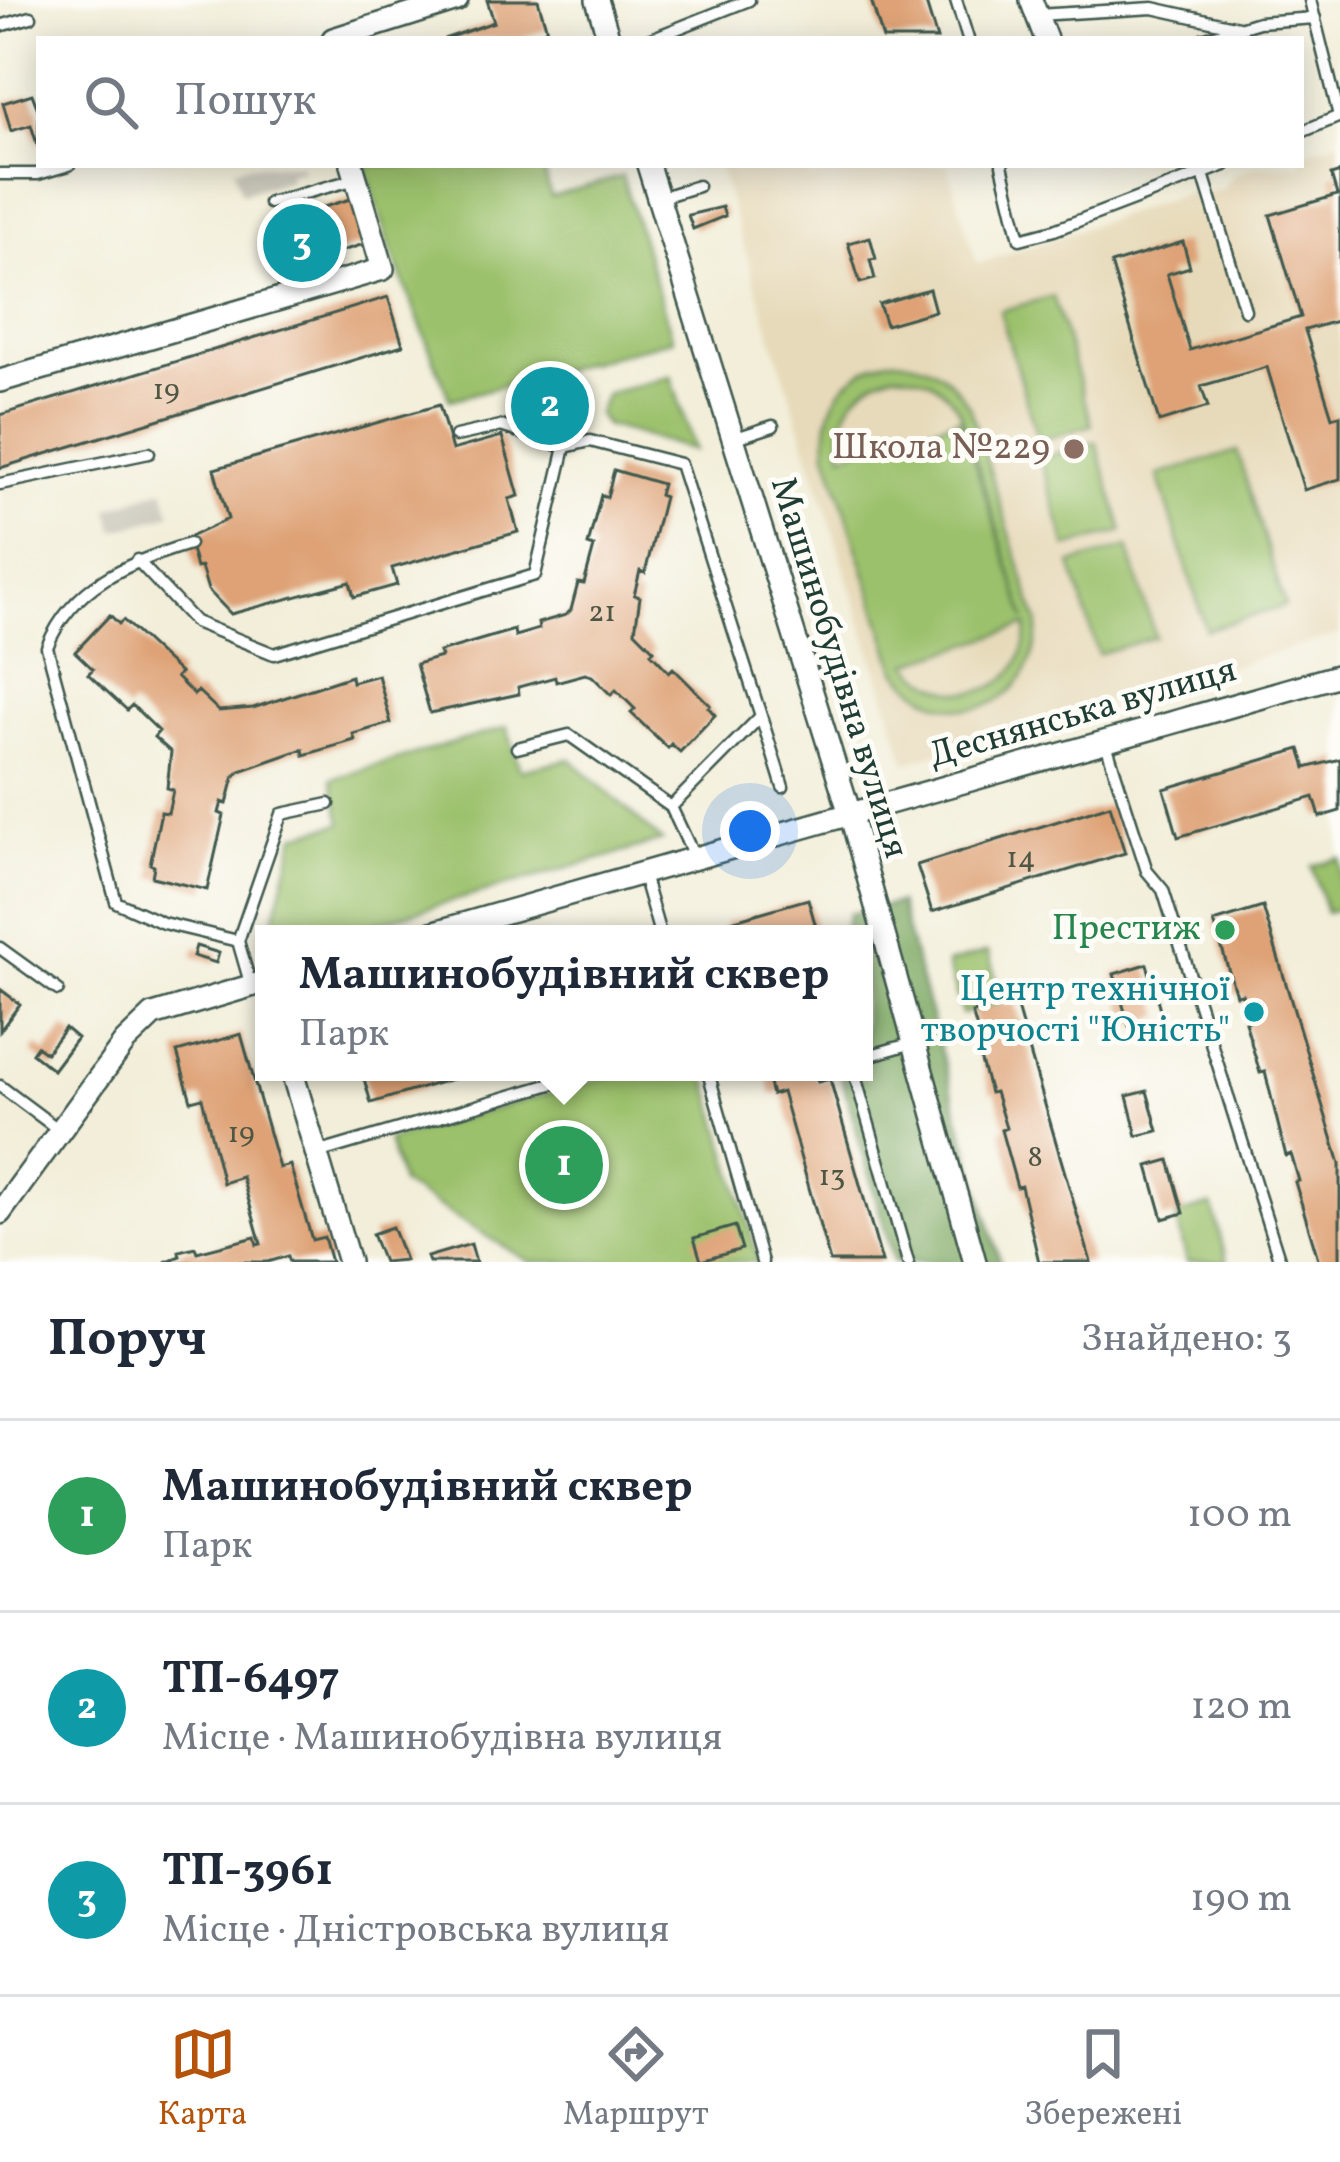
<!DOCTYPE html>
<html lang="uk">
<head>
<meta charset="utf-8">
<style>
  body { margin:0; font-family:Vollkorn,serif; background:#f6f6f7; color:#1f2937 }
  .you { position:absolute; left:750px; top:831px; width:42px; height:42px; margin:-30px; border:9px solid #fff; border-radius:50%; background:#1a73e8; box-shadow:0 0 0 18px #1a73e833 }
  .badge { display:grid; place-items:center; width:78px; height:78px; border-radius:50%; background:#b45309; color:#fff; font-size:39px; font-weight:700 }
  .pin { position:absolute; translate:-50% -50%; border:6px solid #fff; box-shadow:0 3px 12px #0006 }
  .popup { position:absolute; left:255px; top:925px; width:618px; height:156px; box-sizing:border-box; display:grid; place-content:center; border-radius:0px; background:#fff; filter:drop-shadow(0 3px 9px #0005); font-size:39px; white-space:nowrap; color:#747a83 }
  .popup b { font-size:45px; color:#1f2937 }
  .popup::after { content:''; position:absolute; left:50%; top:100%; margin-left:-24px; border:24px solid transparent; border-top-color:#fff }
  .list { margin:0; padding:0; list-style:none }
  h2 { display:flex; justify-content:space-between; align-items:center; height:156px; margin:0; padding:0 48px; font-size:51px }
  h2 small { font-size:39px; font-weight:400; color:#747a83 }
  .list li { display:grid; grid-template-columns:78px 1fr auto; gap:36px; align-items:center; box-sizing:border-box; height:192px; padding:0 48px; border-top:3px solid #e0e1e3 }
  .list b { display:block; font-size:45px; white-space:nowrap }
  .list p { margin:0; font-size:39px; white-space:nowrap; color:#747a83 }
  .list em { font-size:39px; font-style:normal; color:#747a83 }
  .icon { flex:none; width:66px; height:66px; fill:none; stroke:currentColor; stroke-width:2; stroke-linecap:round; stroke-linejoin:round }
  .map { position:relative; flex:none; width:1340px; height:1262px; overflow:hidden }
  .search { position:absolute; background:#fff; box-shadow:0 6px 30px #0003; left:36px; right:36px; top:36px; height:132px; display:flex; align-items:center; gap:30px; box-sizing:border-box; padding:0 42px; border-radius:0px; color:#747a83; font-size:45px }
  .sheet { height:732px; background:#fff }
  nav { display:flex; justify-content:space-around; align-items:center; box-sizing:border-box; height:168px; border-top:3px solid #e0e1e3; background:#fff; font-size:33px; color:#747a83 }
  nav a { display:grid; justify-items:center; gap:6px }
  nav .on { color:#b45309 }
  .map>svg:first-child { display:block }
</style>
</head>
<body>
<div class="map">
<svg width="1340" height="1262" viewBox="0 0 1340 1262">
  <rect width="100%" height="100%" fill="#fdfcf7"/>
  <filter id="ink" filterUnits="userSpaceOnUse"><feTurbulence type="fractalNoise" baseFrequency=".00833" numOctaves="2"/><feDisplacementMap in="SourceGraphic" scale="24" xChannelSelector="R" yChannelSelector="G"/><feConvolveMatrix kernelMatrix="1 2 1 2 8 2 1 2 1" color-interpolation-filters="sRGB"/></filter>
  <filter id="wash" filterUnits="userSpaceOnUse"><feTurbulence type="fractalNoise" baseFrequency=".004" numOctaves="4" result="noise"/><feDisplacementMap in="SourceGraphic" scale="48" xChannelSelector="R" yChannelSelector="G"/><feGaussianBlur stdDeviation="2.7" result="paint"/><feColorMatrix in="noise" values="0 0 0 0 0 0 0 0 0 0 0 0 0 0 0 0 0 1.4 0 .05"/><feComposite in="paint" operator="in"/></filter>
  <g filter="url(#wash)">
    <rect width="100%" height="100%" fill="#f2eed9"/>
    <!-- built -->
    <path fill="#e7daba" d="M1340,141v493l-434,129 -188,-598h87l4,13 48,-13h90l30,99 213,-72 4,5 28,-8 11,-13 21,-10 47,-1v-13z"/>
    <!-- industrial -->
    <path fill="#c8c4b8" d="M246,165h55l1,5 -14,4 1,6 -48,13 -7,-25z
      M164,488l7,26 -56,17 -6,-22z"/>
    <!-- green -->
    <path fill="#9bc16c" stroke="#5d7f50" stroke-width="3" fill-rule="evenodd" d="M365,165h177l9,32 71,-21 51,163 -223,61 -58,-147z
      M1053,296l39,129 -54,16 -38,-130z
      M889,359c40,1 61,15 81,49l68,215c-3,89 -89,116 -142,46l-69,-216c-4,-49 15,-79 62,-94zM894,373c33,1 50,12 67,40l65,207 -66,-202 -117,36c-7,-41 11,-69 51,-81zM1027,625c0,70 -75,90 -118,38z
      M671,376l23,74 -89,-25 -8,-11 9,-20z
      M1096,442l27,89 -56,16 -27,-89z
      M1237,451l48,155 -79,24 -48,-155z
      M1128,547l27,90 -57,17 -27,-90z
      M507,727l13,43 50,-11 92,82 -324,93h-68l26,-99 46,-12 -10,-44z
      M1340,858v51l-14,4 -14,-47z
      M988,952l15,50 -41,12 -15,-50z
      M622,1072h83l54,190h-229l-129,-78 -13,-44z
      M1212,1205l15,57h-40l-11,-47z"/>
    <!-- forest -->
    <path fill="#7ca760" stroke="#4e724a" stroke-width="3" d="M899,903l101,359h-106l-54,-190h24v-138h-21l6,-20z"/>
    <g id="blocks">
      <!-- building -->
      <path fill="#dea276" d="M487,0h51l9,30 -30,9h-73l50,-17z
        M871,0h54l12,39h-54z
        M32,94l7,18 -1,35 -7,-22 -20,6 -8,-28z
        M1340,172v148l-35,10 27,87 8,-2v64l-36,11 -37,-123 -66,19 7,21 -49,15 -48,-158 72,-22 7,25 -23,7 23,76 111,-33 -31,-102 67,-20 -6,-20z
        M357,197l14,45 -75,23 -11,-37 22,-6 -3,-9z
        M722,207l3,9 -32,13 -5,-14z
        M870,237l6,22 -6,1 5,19 -15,4 -12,-40z
        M929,289l6,22 -49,14 -7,-21z
        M388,297l15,48 -403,123v-53z
        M567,389l7,33 -30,10 -14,-31z
        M439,405l13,45 50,-14 17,60 -10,3 9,33 -126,36 5,17 -43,12 -4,-15 -119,32 -23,-24 -7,-23 -5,1 -8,-30 40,-19 -14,-50z
        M614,470l48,14 -3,11 5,2 -19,76 -5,-2 -6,24 6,2 -5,34 19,19 -3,3 18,19 4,-4 37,37 -2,2 7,8 -35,37 -9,-8 -3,4 -37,-35 4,-4 -19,-19 -5,5 -19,-19 -7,-2 -29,8 -1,-5 -37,10 1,7 -89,19 -14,-49 25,-7 -2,-5 75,-22 1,6 24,-7 -1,-6 28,-8 5,-5 7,-27 6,1 10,-37 -6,-2 13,-50 6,2z
        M110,615l9,9 4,-4 57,53 -4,4 18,18 4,-4 21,20 34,-3 98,-32 1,6 26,-7 13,48 -38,11 2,6 -51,15 -1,-6 -63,22 -6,6 -7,27 -5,-2 -3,11 5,2 -17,75 -55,-13 2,-11 -4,-2 11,-52 7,1 5,-23 -6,-2 4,-36 -17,-15 5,-6 -27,-26 -5,5 -39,-36 5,-5 -18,-17z
        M1300,749l6,19 34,-9v52l-20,6 -6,-20 -136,40 -14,-48z
        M1110,805l15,48 -193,59 -15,-47z
        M808,899l10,35h-91l-3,-11z
        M1263,907l77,257v98h-21l-24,-80 4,-1 -8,-27 -5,2 -21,-84 -5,1 -15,-51 5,-2 -8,-26 -6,1 -22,-73z
        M196,946l23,7 -3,10 -23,-7z
        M1147,964l15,52 -33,10 -15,-52z
        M0,989l20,15 -20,27z
        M1015,1001l33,114 43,147h-52l-18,-76 -4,1 -16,-57 5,-2 -11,-36 -5,1 -17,-59 5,-2 -6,-19z
        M65,1028l12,10 -24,32 -21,-17 5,-7 9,7z
        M241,1034l38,134 11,-3 22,75 12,-3 7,25h-41l-2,-6 -20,6h-103l15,-6 -1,-5 16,-4 2,5 58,-15 2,8 4,-1 -19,-67 -19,6 -21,-85 -11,3 -14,-49z
        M362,1072h111v1l-102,30z
        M766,1072h49l3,10 12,-3 52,183h-52l-48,-170 -10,3z
        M1147,1091l11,40 -21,5 -10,-40z
        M1169,1160l15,53 -21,6 -15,-53z
        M735,1226l7,23 -41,12 -7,-23z
        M392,1227l13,33 -22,2 -11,-28z
        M471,1244l5,18h-47l-2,-5z"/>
    </g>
  </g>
  <g filter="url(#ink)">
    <use href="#blocks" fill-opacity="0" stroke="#3f584d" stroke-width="3"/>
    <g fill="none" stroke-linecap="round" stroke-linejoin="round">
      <defs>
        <path id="service" d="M956,0l12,39
          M1310,0l29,116
          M1037,15l116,-7 85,19
          M0,26l31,-9
          M651,39l98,-39
          M1202,39l57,-17 56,-4
          M1301,132l39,-16
          M1002,165l18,74 34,-9 171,-65
          M0,174h38l31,-9
          M1203,174l42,136
          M659,198l39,-12
          M269,203l87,-24
          M456,436l45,-10 64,21 25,-6 90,23 81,252 -90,91
          M733,439l40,-13
          M0,484l149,-31
          M189,544c-60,18 -117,41 -142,103l69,255 47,21 75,18
          M137,560l58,62 79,32 261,-79 30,-128
          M761,716l22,71
          M1106,744l41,127 16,19 117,372
          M517,748l52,-13 102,72 23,49
          M643,875l17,59
          M0,948l58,42
          M251,986l-13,-45 44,-127 47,-10
          M864,1057l49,-14
          M708,1072l54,190
          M854,1072l54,190
          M0,1086l59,44
          M317,1153l275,-81"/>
        <path id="minor" d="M597,0l12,39
          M1031,0l15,39
          M333,39l124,-39
          M648,165l206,662 121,435
          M0,381l383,-112 -31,-104
          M428,934l912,-259
          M292,1072l57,190
          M0,1213l125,-171 28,-27 111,-33"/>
      </defs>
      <!-- service casing -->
      <use href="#service" stroke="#3f584d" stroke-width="15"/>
      <!-- minor casing -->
      <use href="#minor" stroke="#3f584d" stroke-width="26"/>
      <!-- service -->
      <use href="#service" stroke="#fff" stroke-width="10"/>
      <!-- minor -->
      <use href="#minor" stroke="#fff" stroke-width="21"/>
    </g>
  </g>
  <!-- markers -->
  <circle fill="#8d6e63" stroke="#fdfcf7" stroke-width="4.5" cx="1074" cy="449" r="12"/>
  <circle fill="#2e9e5b" stroke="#fdfcf7" stroke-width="4.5" cx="1225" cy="930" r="12"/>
  <circle fill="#0f9aa8" stroke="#fdfcf7" stroke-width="4.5" cx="1254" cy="1012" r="12"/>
  <g text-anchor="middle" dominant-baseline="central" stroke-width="10" stroke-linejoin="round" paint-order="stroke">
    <!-- number labels -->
    <g font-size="30" fill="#4f5644">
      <text x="166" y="391">19</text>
      <text x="602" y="613">21</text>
      <text x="1021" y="859">14</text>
      <text x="241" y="1134">19</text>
      <text x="1035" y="1158">8</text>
      <text x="832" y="1177">13</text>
    </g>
    <!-- education labels -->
    <g font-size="36" fill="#785e54" stroke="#fdfcf7" text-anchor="end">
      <text x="1050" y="449">Школа №229</text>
    </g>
    <!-- street labels -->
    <g font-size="36" fill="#1f3d34" stroke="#fdfcf7">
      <text transform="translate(838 668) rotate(73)">Машинобудівна вулиця</text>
      <text transform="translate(1083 714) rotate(-16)">Деснянська вулиця</text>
    </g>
    <!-- leisure labels -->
    <g font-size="36" fill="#27864d" stroke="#fdfcf7" text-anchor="end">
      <text x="1201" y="930">Престиж</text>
    </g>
    <!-- culture labels -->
    <g font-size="36" fill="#0d838f" stroke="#fdfcf7" text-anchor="end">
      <text x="1230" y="991">Центр технічної<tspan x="1230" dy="41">творчості "Юність"</tspan></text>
    </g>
  </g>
</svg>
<div class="you"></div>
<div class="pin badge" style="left:564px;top:1165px;background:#2e9e5b">1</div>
<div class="popup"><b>Машинобудівний сквер</b>Парк</div>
<div class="pin badge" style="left:550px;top:406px;background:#0f9aa8">2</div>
<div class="pin badge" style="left:302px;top:243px;background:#0f9aa8">3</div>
<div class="search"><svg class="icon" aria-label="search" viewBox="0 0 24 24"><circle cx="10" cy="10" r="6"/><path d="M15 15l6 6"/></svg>Пошук</div>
</div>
<section class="sheet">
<h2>Поруч<small>Знайдено: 3</small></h2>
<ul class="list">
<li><span class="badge" style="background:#2e9e5b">1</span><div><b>Машинобудівний сквер</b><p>Парк</p></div><em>100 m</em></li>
<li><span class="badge" style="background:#0f9aa8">2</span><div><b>ТП-6497</b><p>Місце · Машинобудівна вулиця</p></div><em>120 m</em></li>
<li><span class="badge" style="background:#0f9aa8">3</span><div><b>ТП-3961</b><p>Місце · Дністровська вулиця</p></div><em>190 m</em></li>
</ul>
</section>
<nav>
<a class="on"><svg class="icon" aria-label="map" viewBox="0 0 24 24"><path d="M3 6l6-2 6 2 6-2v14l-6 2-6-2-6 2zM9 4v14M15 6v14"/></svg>Карта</a>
<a><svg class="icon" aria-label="directions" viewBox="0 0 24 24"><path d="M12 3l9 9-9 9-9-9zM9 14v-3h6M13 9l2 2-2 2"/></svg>Маршрут</a>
<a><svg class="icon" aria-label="saved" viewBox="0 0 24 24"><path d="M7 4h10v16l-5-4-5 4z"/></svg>Збережені</a>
</nav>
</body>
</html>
